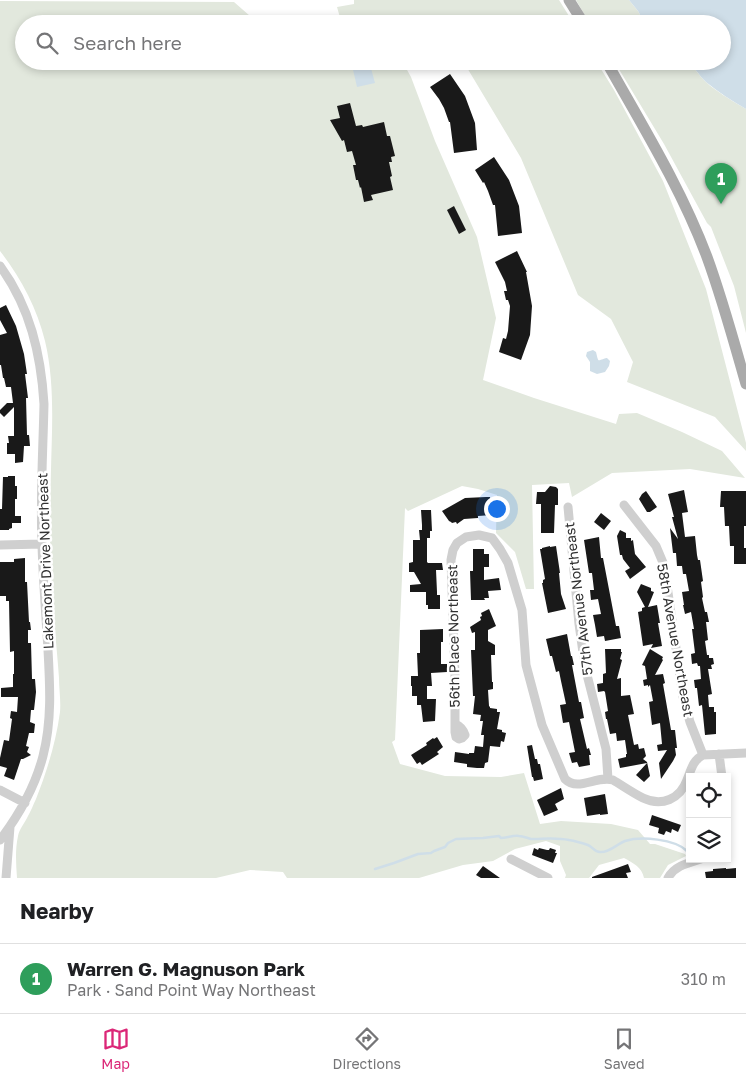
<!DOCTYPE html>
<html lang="en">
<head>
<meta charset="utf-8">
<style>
  body { margin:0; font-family:"Golos Text",sans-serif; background:#f2f2f2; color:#202124 }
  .controls { position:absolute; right:15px; bottom:15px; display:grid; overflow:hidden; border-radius:0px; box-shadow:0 2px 8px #0003 }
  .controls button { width:45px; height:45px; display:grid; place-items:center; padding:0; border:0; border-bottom:1px solid #e0e0e0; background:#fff; color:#202124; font:25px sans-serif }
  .you { position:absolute; left:496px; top:508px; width:18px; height:18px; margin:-12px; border:4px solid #fff; border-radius:50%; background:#1a73e8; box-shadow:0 0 0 8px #1a73e833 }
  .badge { display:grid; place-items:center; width:32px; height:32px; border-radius:50%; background:#db2777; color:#fff; font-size:16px; font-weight:700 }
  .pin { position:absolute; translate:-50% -41px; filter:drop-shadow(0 1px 2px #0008) }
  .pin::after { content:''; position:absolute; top:26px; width:18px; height:15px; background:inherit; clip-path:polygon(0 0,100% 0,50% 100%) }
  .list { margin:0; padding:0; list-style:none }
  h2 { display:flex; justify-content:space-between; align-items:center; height:65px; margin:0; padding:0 20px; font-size:21px }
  h2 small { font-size:16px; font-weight:400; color:#757577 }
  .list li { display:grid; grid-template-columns:32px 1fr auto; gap:15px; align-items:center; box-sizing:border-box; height:70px; padding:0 20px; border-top:1px solid #e0e0e0 }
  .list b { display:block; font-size:19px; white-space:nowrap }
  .list p { margin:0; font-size:16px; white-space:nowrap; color:#757577 }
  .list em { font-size:16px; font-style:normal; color:#757577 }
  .icon { flex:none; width:28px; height:28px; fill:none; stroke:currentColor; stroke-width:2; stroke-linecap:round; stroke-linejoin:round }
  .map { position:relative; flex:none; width:746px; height:878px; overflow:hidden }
  .search { position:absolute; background:#fff; box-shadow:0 2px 8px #0003; left:15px; right:15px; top:15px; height:55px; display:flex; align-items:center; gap:12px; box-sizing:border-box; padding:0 18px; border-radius:28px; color:#757577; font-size:19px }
  .sheet { height:135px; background:#fff }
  nav { display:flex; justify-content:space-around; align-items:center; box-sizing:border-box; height:70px; border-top:1px solid #e0e0e0; background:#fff; font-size:14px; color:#757577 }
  nav a { display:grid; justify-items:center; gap:2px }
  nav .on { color:#db2777 }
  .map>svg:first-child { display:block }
</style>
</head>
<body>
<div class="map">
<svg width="746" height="878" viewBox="0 0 746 878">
  <rect width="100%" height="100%" fill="#fff"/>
  <!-- green -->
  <path fill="#e2e8dd" d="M354,0h205l15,24h-240l7,-3 -4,-14 17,-3z
    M576,0h53l9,11 7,13h-55z
    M0,1l234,1 25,22h-235v37h378l9,16 24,64 42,96 19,81 -13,62 51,18 82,26 3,-10 18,-1 45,19 40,19 23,27 -55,-9 -78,4 -40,24 -3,-14 -37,2 2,104h-8l-11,-37 -19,-19 1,-38 -19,-6 -16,-3 -54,25 -3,-3 -10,232 -3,2 8,22 45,12 56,1 23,-4 16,51 21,-3 50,3 27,6 12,14h5l30,10 1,2 -18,9 -8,13h-16c-2,-11 -11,-15 -20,-20l-25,7 -10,13h-24l1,-3 -6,-14v-15l-14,-5 -31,8 -22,12 -30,4 -44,13h-132l-4,-6 -33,-2 -34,8h-199c-1,-14 -2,-28 1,-42 1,-7 7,-13 10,-20 3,-5 5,-11 8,-17 11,-28 20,-57 24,-87 1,-11 -1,-23 -1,-34 -2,-31 -6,-61 -7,-91 -3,-39 -2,-78 -1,-117 1,-43 4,-87 -6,-129 -8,-33 -24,-63 -45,-90z
    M463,61h133l18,29 49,91 43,108 40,154v8l-31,-34 -88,-35 6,-20 -22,-43 -33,-24 -57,-137z
    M614,61h73c7,5 10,12 16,18 9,10 31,23 43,30v224l-12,-47 -23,-59 -4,-4 -43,-79z"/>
  <!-- water -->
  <path fill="#cfdee8" d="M629,0h117v109c-14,-8 -28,-17 -40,-27 -7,-6 -11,-15 -19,-21h35v-37h-77l-7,-13z
    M351,61h18l6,22 -18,4z
    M593,350l3,2c3,12 1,8 11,6l3,3 -1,5 -4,6 -8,2 -7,-3v-9l-4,-6 1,-4z"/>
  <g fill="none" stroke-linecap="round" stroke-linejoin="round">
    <!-- stream -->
    <path stroke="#cfdee8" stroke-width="2.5" d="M375,869l19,-6 24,-9 13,-1 3,-2 11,-4 3,-4 8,-4 27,-1 16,-2 2,2c5,0 13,-3 18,-2 4,0 8,2 12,3 12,0 25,-2 38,1 6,1 13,3 19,5 5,2 6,7 12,7 9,1 17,-8 25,-11 16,-5 50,-2 62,10"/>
  </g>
  <!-- building -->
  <path fill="#191919" d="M450,74l15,22 10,27 2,27 -23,3 -4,-31h-1l-5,-14 -5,-9 -9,-12z
    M350,103l6,23 6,-1 1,2 21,-5 3,14h3l5,20 -4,1 1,5h-3l3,14 -2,1 3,13 -22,5 2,5 -9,2 -3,-15 -1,1 -2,-8h-2l-3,-15h3l-4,-14 -5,1 -3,-12 -2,1 -12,-21 10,-2 -3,-12z
    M494,157l15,23 10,26 3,27 -24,3 -3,-31h-2l-5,-14 -4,-9 -1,1 -8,-13z
    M454,206l12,24 -7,4 -12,-24z
    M517,251l10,21h-1l6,34 -2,29 -9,25 -22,-8 4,-14 3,1 2,-8 2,-25 -2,-6h-2l-2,-9h3l-2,-9 -10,-20z
    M6,305l10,21 8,28 3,20h-2l3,24h-2l1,37h2l1,11h-6l-1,16 -8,1v-9h-8v-11h2l-1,-7h6v-29l-10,10 -4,-4v-3l7,-7h6l-2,-16h-5l-2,-9h-1l-2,-13h-1v-30l7,-2 -7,-13v-12z
    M8,476h7v10h2v13h-2v17h6v7h-9v5l-3,1v1h-9v-21h2l1,-32h5z
    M550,486l6,1 2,2v16h-3l-1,28h-13v-29h-5l1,-12h8z
    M684,490l4,22 -6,1 3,24 10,-1 2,19 1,5h2l3,21 -2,1 2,15 -1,1 3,14h2l2,10h-3l2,18 -3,1 2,14h2v3h4l1,6 -3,1 1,4h-4l4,25 -4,1 1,12h5v5h2v22l-11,1 -3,-30 -3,1 -2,-18h-2l-1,-8 7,-1 -1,-13h-2l-1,-3 -5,1 -1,-10 4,-1 -3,-24h2l-3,-17 -6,2 -2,-9h1l-2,-13 7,-1 -3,-17h-3l-1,-8h-5l-1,-13h-3l-3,-25 8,11 -6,-22h2l-6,-23z
    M646,491l11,16 -7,5h-3l-8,-13 3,-5z
    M721,491h25v35h-2v22h2v16h-12v-18h-4l-1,-20h-4l-1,-19h-4z
    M486,497h4l2,18 -14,1v2l-14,1 -7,5 -1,-2 -4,1 -1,-1 -2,-1 -7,-10 23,-13z
    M421,510h10l1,21h-2v7h-3v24l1,1h14l1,7h-7l1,22v3h3v14h-12v-4h-2v-13h-16v-7l11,-1 -7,-12h-5v-9l4,-1v-22h7l-1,-10h3v-5z
    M601,513l10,8 -7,9 -10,-8z
    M620,530l6,3v5h5v3l2,-1 2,14 11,13 -16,12 -5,-8 5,-3 -7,-9 -1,-4h-2l-3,-19z
    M599,537l2,21h2l13,68h3l2,12 -16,3 -1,-5 -7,1 -2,-12 -2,-10 8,-1 -3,-15 -7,1 -1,-10h4l-2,-17h-3l-5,-33z
    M550,546v1l6,-1 4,27h-1l2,21 5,15 -18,4 -6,-30h1v-3l2,-1 -5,-30h2v-1z
    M473,549h11v5h5v13h-5v13l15,-2 2,12 -13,1 1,7h-5l1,2h-14l-1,-29h3z
    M25,558v24h2l2,40h1l1,8h-3v13h3l1,36h3l1,13 -2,18h-3l-1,12 5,2 -1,9h-5l-3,13 3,1 -2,5 4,3 -8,4h-2l-7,21 -10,-4 3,-8 -7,-2v-8l4,-18 5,1 3,-22 -2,-1 1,-7 6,1 1,-15h-17v-9l12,-1v-13h1v-23l-4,1 -1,-51h-3v-5h-6v-34h14v-3z
    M641,584l10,4v3l3,1 -6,15 9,-2 3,18h-2l4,23 -11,2 2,-4 -10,2 -5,-34 4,-1v-3l3,-1 -8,-15z
    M489,609l7,17 -8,4v11l7,4v10h-4l1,27h1v7l-5,1 1,16 1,1v1l7,1v3h3l-3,17 5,1v2l4,1 -2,9 -3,-1 -1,6 -10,-1 -2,16 -3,1 -1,5h-7l-10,-1v-3l-13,-2 1,-10 14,2v-1h5l1,-7 8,1 1,-12h-3l2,-14h-3l1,-6 -8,-1 2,-18h-2l-2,-46h4v-18l-3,1 -2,-6 11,-7 -1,-3 2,-1 -1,-3z
    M443,629v13h-2v22h6v8l-16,1 1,13h-5v13h9l-1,22 -12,1 -2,-17h-4v-9h-5v-10h-1v-10h7l-1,-23h3v-23z
    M567,634l4,22h1l2,9h-2l7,37h2l3,16 -4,1 7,30 2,-1 2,7h-2l1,10 -11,2 -2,-5 -5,1 -1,-3 -2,-7 6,-1 -6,-30 -6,1 -3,-18 6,-1 -5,-23 -2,-10 -3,1 -4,-16h-2l-4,-17z
    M605,649h16v3h1l-2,7 2,1 -5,19 4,-1v18l9,-1 4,19 -6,1 6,30 4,-1 1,5 5,-1 2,8 -3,3 4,3 3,14 -6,6 -8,-7 11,-12 -27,5 -2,-9 8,-2v-3h1l-2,-14 -8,1 -1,-8 -6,1 -3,-15h-1l-1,-7 3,-1 -3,-19 -1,-1 -6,1 -1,-8 6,-1v-9l3,-1z
    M650,649l13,8 -1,2 1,1 -8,15 8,-1 2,9 -2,1 8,46h4l2,18h-2l1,7 -3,6 -12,18 -2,-16 8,-13 -9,1 -1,-6 5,-1 -2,-21 -8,2 -3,-23 4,-1 -3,-16 -2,2v-2l-4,1 -1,-6 4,-1 -2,-13 -3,-1z
    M437,737l6,10 -6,5 2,2 -17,11 -2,-3 -3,2 -6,-9 16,-10 -1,-2 7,-5 1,1z
    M532,745l3,14h2l1,5h2l3,15 -9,2 -1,-4h-1l-5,-31z
    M561,788l3,11 -9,5 3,6 -14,6 -7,-16z
    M605,794l3,20 -8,1v-1l-13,2 -3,-18z
    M652,815l29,10 -3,7 -6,-3 -1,4 -5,-2 -2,4 -6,-2 1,-5 -10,-3z
    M534,848l4,2 1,-2 8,2h2l1,-2 6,2 -1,3h2l-4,10 -21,-8z
    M628,864l3,8 -5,1 2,5h-36v-1z
    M483,866l17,12h-19l-5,-3z
    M726,868v1l10,-1v10h-30l-1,-6 8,-1v-2z"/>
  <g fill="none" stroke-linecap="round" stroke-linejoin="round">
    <!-- minor -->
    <path stroke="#cfcfcf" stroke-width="9" d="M0,266c30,41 41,88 44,138 -1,47 -4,94 -2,140 1,36 4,71 6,106 2,36 4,71 -5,106 -8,31 -24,59 -43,84
      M624,505l32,41 8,19 19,132 7,25 13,33
      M568,507l11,117 6,43 21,82 2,30
      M0,545l42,-1
      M455,724c5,2 8,5 10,11l-3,3 -3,1 -3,-2 -1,-5v-56l-4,-116 2,-10 4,-7 9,-6 13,-2 13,3 8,11 8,14 14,47 4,55 16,60 23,54c13,13 32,-4 48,1 10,6 20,13 30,18 19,9 37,1 44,-18 4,-10 6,-20 16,-25l43,-2
      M719,754l3,23
      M0,790l25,13
      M511,859l37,19
      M6,878l4,-51
      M668,878c6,-12 20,-15 33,-19"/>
    <!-- major -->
    <path stroke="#aaa" stroke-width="11" d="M569,0l15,24
      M606,61c36,64 75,127 101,196 15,41 27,85 39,127"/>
  </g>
  <g text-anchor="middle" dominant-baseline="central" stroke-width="5" stroke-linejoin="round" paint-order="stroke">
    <!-- street labels -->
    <g font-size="14" fill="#323232" stroke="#fff">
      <text transform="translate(45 561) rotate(-92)">Lakemont Drive Northeast</text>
      <text transform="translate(578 599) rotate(-97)">57th Avenue Northeast</text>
      <text transform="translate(453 636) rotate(-91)">56th Place Northeast</text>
      <text transform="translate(676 640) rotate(80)">58th Avenue Northeast</text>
    </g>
  </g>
</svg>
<div class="controls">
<button><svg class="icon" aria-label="locate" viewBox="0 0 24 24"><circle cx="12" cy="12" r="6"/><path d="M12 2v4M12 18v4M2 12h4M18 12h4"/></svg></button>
<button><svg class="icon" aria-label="layers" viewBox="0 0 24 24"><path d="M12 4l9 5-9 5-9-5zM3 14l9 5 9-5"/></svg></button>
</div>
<div class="you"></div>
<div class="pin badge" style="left:721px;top:204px;background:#2e9e5b">1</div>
<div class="search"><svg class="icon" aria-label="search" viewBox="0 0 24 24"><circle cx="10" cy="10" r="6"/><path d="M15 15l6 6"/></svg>Search here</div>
</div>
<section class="sheet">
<h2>Nearby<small></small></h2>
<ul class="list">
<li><span class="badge" style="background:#2e9e5b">1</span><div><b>Warren G. Magnuson Park</b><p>Park · Sand Point Way Northeast</p></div><em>310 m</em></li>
</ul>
</section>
<nav>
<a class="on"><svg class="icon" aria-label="map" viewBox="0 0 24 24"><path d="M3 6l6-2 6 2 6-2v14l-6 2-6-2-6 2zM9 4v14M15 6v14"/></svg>Map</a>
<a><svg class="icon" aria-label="directions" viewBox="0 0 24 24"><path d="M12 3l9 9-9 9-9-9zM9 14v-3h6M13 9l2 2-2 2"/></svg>Directions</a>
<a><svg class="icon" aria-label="saved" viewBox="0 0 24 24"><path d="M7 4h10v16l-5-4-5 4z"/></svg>Saved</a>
</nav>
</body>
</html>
